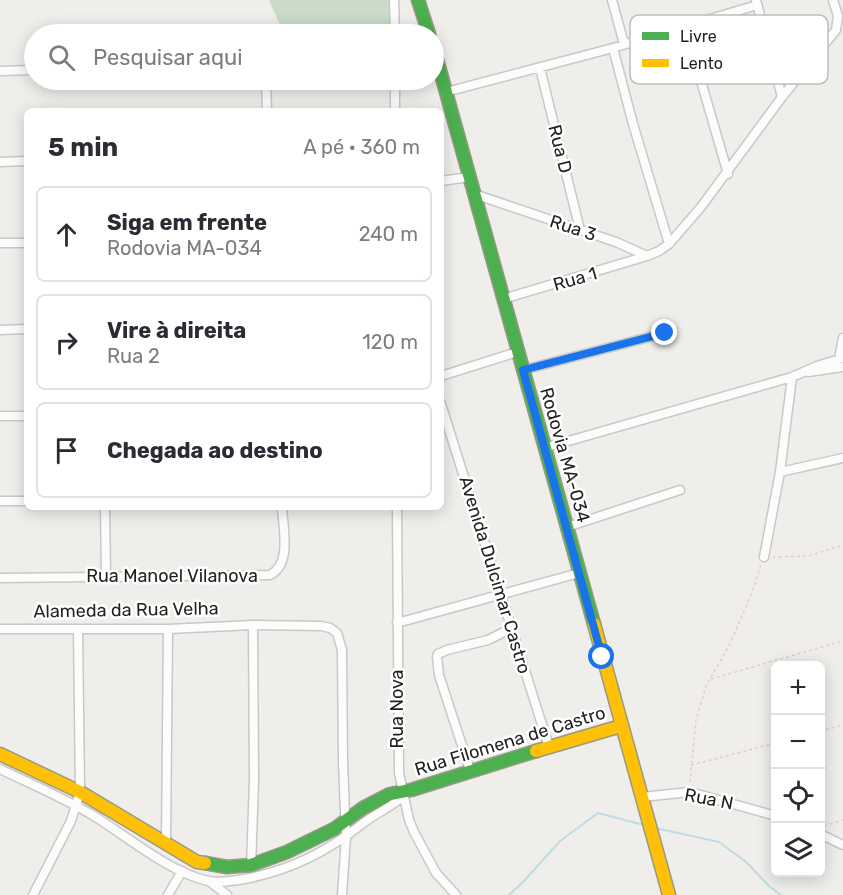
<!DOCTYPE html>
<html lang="pt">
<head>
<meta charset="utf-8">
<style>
  body { margin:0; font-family:Rubik,sans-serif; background:#f2f2f3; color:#2b2b33 }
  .controls { position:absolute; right:18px; bottom:18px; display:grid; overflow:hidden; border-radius:9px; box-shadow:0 3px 15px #0003 }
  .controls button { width:54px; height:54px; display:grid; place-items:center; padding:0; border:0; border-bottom:2px solid #e1e1e2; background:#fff; color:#2b2b33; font:30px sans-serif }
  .stop { position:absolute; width:18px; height:18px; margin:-14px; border:4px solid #1a73e8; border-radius:50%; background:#fff }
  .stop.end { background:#1a73e8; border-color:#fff; box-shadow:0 2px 6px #0008 }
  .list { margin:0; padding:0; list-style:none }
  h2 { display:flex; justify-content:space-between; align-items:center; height:78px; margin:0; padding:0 24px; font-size:26px }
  h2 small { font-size:20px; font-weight:400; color:#7c7c81 }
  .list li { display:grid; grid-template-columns:39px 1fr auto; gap:18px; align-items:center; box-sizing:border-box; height:96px; margin:0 12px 12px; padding:0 12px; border:2px solid #e1e1e2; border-radius:9px }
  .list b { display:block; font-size:22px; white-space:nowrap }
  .list p { margin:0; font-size:20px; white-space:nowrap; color:#7c7c81 }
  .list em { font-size:20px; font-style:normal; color:#7c7c81 }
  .icon { flex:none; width:33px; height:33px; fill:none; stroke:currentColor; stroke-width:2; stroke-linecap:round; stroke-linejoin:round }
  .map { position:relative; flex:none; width:843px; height:895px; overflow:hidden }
  .search { position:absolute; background:#fff; box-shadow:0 3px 15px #0003; left:24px; top:24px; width:420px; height:66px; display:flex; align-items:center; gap:15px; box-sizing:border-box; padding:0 21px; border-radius:33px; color:#7c7c81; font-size:22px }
  .panel { position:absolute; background:#fff; box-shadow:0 3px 15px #0003; left:24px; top:108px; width:420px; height:402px; border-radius:9px }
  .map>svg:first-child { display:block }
</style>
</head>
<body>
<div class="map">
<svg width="843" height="895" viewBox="0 0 843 895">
  <rect width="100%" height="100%" fill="#f0eeeb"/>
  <!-- cemetery -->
  <path fill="#cadbca" d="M269,0h122v28l-70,6h-37z"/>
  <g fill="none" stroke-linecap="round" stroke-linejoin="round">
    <!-- stream -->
    <path stroke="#bfdbe3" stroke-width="2" d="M655,828l64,14 27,20 23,24 12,9
      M509,895l14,-13 37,-41 38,-28 46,12"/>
    <defs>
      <path id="street" d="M394,0l1,34
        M612,0l12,44
        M756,0l26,97
        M685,26l43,148
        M613,48l20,76 36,120
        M540,68l40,162
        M0,71l34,-1
        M266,80l1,31
        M446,92l167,-44 144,-43
        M395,111v-31
        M0,162l27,-1
        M441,181l28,-4
        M474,194l142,48 31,14 12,-5 10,-7 32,-37 81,-110 54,-67 2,-14 -5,-16
        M0,243h27
        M503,299l144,-43
        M0,330l27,-1
        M839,359l4,-21
        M523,370l142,-37
        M808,372l35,-5
        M441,376l76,-24
        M441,404l108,343
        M0,416h27
        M544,448l248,-71 25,-11 26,-8
        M780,472l63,-14
        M0,501h27
        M105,507l1,69
        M397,507l2,266 10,47 5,12 22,41 20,22
        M567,527l113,-37
        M764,557l16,-85 12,-95
        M0,578l270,-3c22,-11 13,-47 12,-68
        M397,623l182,-50
        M0,629h168l85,-4 68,1 9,2 7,5 5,17 1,112 3,75 -4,58
        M0,769c31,15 64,29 94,47 34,21 75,56 114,65 12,2 25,0 36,-2 45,-8 83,-27 118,-55 15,-12 36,-20 48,-34
        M470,770l-31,-95 -2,-18 1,-3 9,-4 41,-10 22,-11
        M642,797l48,-5 86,24
        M820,834l23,11
        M166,844l2,-215
        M251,867l3,-87 -1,-155
        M209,881l18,14
        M33,895l38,-74 9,-29 -2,-163
        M168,895l14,-24"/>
      <path id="fast" d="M418,0l11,34
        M434,49l160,575
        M205,863l22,4 24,-2 36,-13 47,-23 29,-21 27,-14 21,-4 125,-39"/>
      <path id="slow" d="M594,624l75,271
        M536,751l85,-25
        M0,754l80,38 117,70 8,1"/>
    </defs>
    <!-- street casing -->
    <use href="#street" stroke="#c9c8c7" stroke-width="11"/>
    <!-- fast casing -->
    <use href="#fast" stroke="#999a82" stroke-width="15"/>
    <!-- slow casing -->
    <use href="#slow" stroke="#999a82" stroke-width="15"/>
    <!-- path -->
    <path stroke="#dccecd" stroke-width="1.5" stroke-dasharray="3 3" stroke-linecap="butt" d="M773,557l35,-1 35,-11
      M711,679l132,-38
      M820,731l23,-6
      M691,765l85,-22
      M690,782l6,-62 10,-34 23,-40 22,-51 10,-31
      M824,826l19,-6"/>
    <!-- street -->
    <use href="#street" stroke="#fdfcfc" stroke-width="8"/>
    <!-- fast -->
    <use href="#fast" stroke="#4caf50" stroke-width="12"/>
    <!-- slow -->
    <use href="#slow" stroke="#ffc107" stroke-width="12"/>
  </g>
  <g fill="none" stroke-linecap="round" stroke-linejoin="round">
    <!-- route -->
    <path stroke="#1a73e8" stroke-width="8" d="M602,657l-79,-287 142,-37"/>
  </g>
  <g text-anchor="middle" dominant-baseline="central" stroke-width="5" stroke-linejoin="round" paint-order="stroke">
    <!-- street labels -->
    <g font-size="18" fill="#222" stroke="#fff">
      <text transform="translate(560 149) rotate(76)">Rua D</text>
      <text transform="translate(573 228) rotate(18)">Rua 3</text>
      <text transform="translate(575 279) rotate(-16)">Rua 1</text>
      <text transform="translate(565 455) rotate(74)">Rodovia MA-034</text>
      <text transform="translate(495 575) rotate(73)">Avenida Dulcimar Castro</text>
      <text x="172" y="576">Rua Manoel Vilanova</text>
      <text transform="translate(126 610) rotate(-1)">Alameda da Rua Velha</text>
      <text transform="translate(397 709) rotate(-90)">Rua Nova</text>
      <text transform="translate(510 741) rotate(-17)">Rua Filomena de Castro</text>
      <text transform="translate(709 799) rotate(11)">Rua N</text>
    </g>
  </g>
  <!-- legend -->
  <rect x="630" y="15" width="198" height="69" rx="9" fill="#fff" stroke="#bdbdbd" stroke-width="1.5"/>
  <rect x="642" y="32" width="27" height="8" fill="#4caf50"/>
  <rect x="642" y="59" width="27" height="8" fill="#ffc107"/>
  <g font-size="16" fill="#222">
    <text x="680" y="42">Livre</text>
    <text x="680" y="69">Lento</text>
  </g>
</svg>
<div class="controls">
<button>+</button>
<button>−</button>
<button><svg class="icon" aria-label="locate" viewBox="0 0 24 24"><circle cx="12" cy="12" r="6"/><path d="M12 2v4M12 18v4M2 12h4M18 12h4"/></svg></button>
<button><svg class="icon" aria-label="layers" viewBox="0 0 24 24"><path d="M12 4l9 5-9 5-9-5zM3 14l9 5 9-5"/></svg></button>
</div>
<div class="stop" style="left:602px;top:657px"></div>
<div class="stop end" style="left:665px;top:333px"></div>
<div class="search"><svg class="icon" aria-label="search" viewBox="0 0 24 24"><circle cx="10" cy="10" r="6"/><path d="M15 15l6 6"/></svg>Pesquisar aqui</div>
<section class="panel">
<h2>5 min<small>A pé · 360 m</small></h2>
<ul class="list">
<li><svg class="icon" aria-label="ahead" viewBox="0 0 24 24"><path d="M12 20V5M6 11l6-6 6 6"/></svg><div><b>Siga em frente</b><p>Rodovia MA-034</p></div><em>240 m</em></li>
<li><svg class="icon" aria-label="right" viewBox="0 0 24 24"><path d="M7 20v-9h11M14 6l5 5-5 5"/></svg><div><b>Vire à direita</b><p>Rua 2</p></div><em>120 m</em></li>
<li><svg class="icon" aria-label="arrive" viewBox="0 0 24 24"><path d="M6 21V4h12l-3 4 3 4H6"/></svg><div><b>Chegada ao destino</b></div></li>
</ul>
</section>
</div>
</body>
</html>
